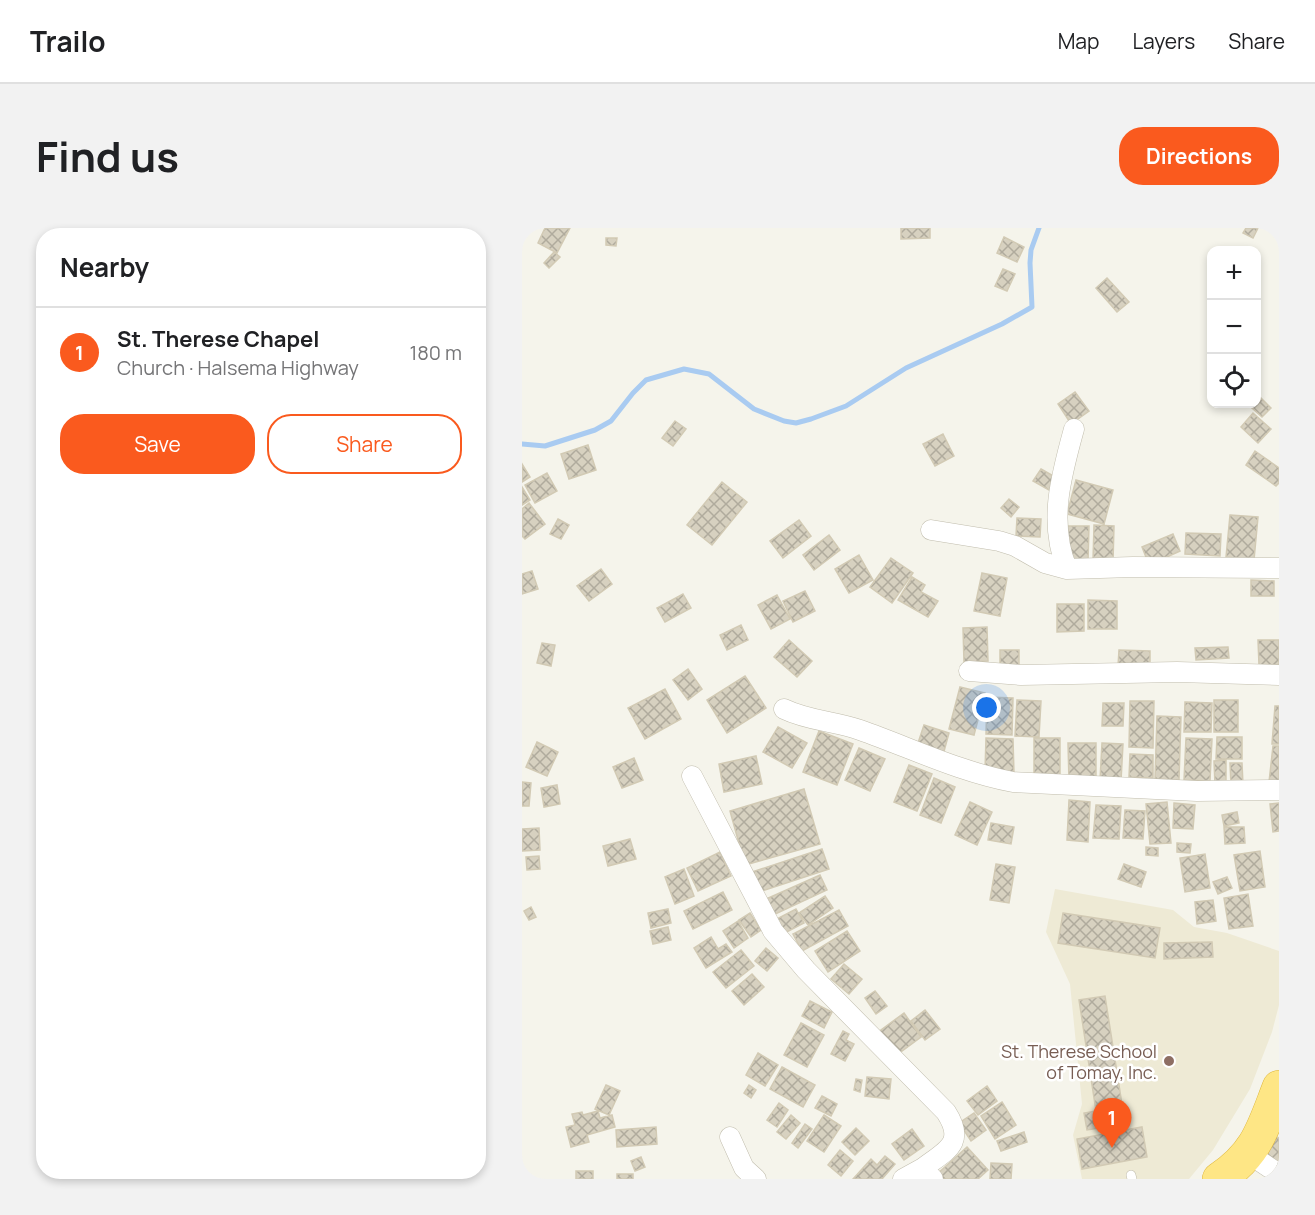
<!DOCTYPE html>
<html lang="en">
<head>
<meta charset="utf-8">
<style>
  body { margin:0; font-family:Manrope,sans-serif; background:#f2f2f2; color:#202124 }
  .controls { position:absolute; right:18px; top:18px; display:grid; overflow:hidden; border-radius:12px; box-shadow:0 3px 9px #0003 }
  .controls button { width:54px; height:54px; display:grid; place-items:center; padding:0; border:0; border-bottom:2px solid #e0e0e0; background:#fff; color:#202124; font:30px sans-serif }
  .you { position:absolute; left:465px; top:480px; width:21px; height:21px; margin:-15px; border:4px solid #fff; border-radius:50%; background:#1a73e8; box-shadow:0 0 0 9px #1a73e833 }
  .badge { display:grid; place-items:center; width:39px; height:39px; border-radius:50%; background:#fa5a1e; color:#fff; font-size:20px; font-weight:700 }
  .pin { position:absolute; translate:-50% -50px; filter:drop-shadow(0 2px 3px #0008) }
  .pin::after { content:''; position:absolute; top:32px; width:21px; height:18px; background:inherit; clip-path:polygon(0 0,100% 0,50% 100%) }
  .list { margin:0; padding:0; list-style:none }
  h2 { display:flex; justify-content:space-between; align-items:center; height:78px; margin:0; padding:0 24px; font-size:26px }
  h2 small { font-size:20px; font-weight:400; color:#757577 }
  .list li { display:grid; grid-template-columns:39px 1fr auto; gap:18px; align-items:center; box-sizing:border-box; height:90px; padding:0 24px; border-top:2px solid #e0e0e0 }
  .list b { display:block; font-size:22px; white-space:nowrap }
  .list p { margin:0; font-size:20px; white-space:nowrap; color:#757577 }
  .list em { font-size:20px; font-style:normal; color:#757577 }
  .actions { display:flex; gap:12px; padding:18px 24px }
  .actions a { flex:1; padding:14px 0; border:2px solid #fa5a1e; border-radius:24px; text-align:center; font-size:21px; color:#fa5a1e }
  .actions .main { background:#fa5a1e; color:#fff }
  .icon { flex:none; width:33px; height:33px; fill:none; stroke:currentColor; stroke-width:2; stroke-linecap:round; stroke-linejoin:round }
  .map { position:relative; flex:none; width:757px; height:951px; overflow:hidden; border-radius:24px }
  header { display:flex; align-items:center; gap:36px; box-sizing:border-box; height:84px; padding:0 30px; background:#fff; border-bottom:2px solid #e0e0e0 }
  header strong { font-size:28px }
  nav { display:flex; gap:33px; margin-inline-start:auto; font-size:21px }
  .intro { display:flex; align-items:center; justify-content:space-between; box-sizing:border-box; height:144px; padding:0 36px }
  h1 { margin:0; font-size:42px }
  .button { padding:15px 27px; border-radius:24px; background:#fa5a1e; color:#fff; font-size:21px; font-weight:700 }
  main { display:flex; gap:36px; padding:0 36px }
  aside { flex:1; background:#fff; border-radius:24px; box-shadow:0 3px 9px #0003 }
  .map>svg:first-child { display:block }
</style>
</head>
<body>
<header>
<strong>Trailo</strong>
<nav><a>Map</a><a>Layers</a><a>Share</a></nav>
</header>
<div class="intro"><h1>Find us</h1><a class="button">Directions</a></div>
<main>
<aside>
<h2>Nearby<small></small></h2>
<ul class="list">
<li><span class="badge">1</span><div><b>St. Therese Chapel</b><p>Church · Halsema Highway</p></div><em>180 m</em></li>
</ul>
<div class="actions"><a class="main">Save</a><a>Share</a></div>
</aside>
<div class="map">
<svg width="757" height="951" viewBox="0 0 757 951">
  <defs>
    <pattern id="building-cross-hatch" width="8" height="8" patternUnits="userSpaceOnUse" patternTransform="scale(1.5)"><rect width="8" height="8" fill="#d7d1c0"/><path d="M0 0l8 8M0 8l8-8" fill="none" stroke="#b0ab9d"/></pattern>
  </defs>
  <rect width="100%" height="100%" fill="#f5f4eb"/>
  <!-- education -->
  <path fill="#eeead5" d="M533,661l118,21 21,17 33,6 52,18v54l-7,27 -22,57 -37,61 -24,29h-107l-9,-44 9,-31 -12,-120 -24,-52z"/>
  <g fill="none" stroke-linecap="round" stroke-linejoin="round">
    <!-- stream -->
    <path stroke="#a9cbf1" stroke-width="5" d="M0,216l23,2 50,-16 16,-9 22,-28 13,-13 38,-11 25,5 45,35 30,12 12,2 15,-4 35,-13 60,-38 96,-44 30,-17 -2,-44 1,-13 8,-22"/>
  </g>
  <!-- building -->
  <path fill="url(#building-cross-hatch)" stroke="#d2cab4" stroke-width="1.5" d="M23,0h25l-13,25 -19,-10z
    M379,0h29v10l-29,1z
    M724,0h12l-5,10 -10,-5z
    M482,9l20,10 -7,15 -20,-9z
    M84,10h11l-1,8 -10,-1z
    M32,24l6,5 -11,11 -5,-5z
    M481,41l12,5 -8,17 -12,-5z
    M585,50l22,24 -12,10 -21,-24z
    M553,164l14,19 -18,13 -13,-20z
    M738,169l11,11 -9,9 -11,-10 5,-3z
    M731,185l18,16 -13,14 -17,-16z
    M153,193l11,8 -13,17 -11,-8z
    M421,206l11,22 -19,10 -12,-22z
    M66,217l8,25 -27,9 -8,-25z
    M733,223l24,17v15l-3,3 -30,-21z
    M0,236l8,13 -8,5z
    M519,241l16,9 -8,12 -16,-9z
    M25,245l10,18 -22,12 -10,-18z
    M554,252l37,10 -9,34 -37,-10z
    M200,254l25,20 -35,43 -25,-20z
    M0,259l8,13 -8,5z
    M487,271l10,8 -8,10 -10,-9z
    M7,275l16,21 -20,15 -3,-3v-27z
    M708,287l28,2 -4,43 -28,-3z
    M495,290l24,1 -1,18 -24,-1z
    M36,291l11,6 -8,14 -11,-5z
    M277,292l12,16 -28,22 -13,-17z
    M572,297l20,1 -1,36 -20,-1z
    M544,298h23l-1,36h-23z
    M664,305l35,1 -1,22 -35,-2z
    M651,306l7,17 -31,14 -7,-18z
    M307,307l11,15 -26,20 -11,-15z
    M337,327l14,25 -24,13 -14,-24z
    M369,330l22,15 -21,30 -22,-16z
    M79,341l11,15 -23,17 -12,-15z
    M10,343l6,18 -16,5v-20z
    M460,345l25,5 -7,38 -26,-5z
    M390,349l13,8 -4,7 17,9 -10,16 -30,-17z
    M729,352l23,1v15h-23z
    M283,363l10,20 -22,11 -10,-21z
    M161,366l8,14 -26,14 -8,-14z
    M255,367l13,24 -19,10 -13,-24z
    M566,372l29,1v28h-29z
    M535,376h27v27l-27,1z
    M219,397l7,15 -21,10 -7,-15z
    M465,399l1,34 -24,1 -1,-34z
    M267,412l23,21 -15,16 -23,-20z
    M736,412h21v25h-20z
    M20,415l13,2 -4,21 -14,-3z
    M706,419l1,11 -33,2 -1,-12z
    M478,422h19v16h-19z
    M597,422l31,1v16l-32,-1z
    M166,441l14,20 -14,11 -15,-20z
    M223,448l21,32 -39,25 -20,-33z
    M438,459l25,6 -11,42 -25,-6z
    M143,461l16,30 -36,20 -17,-31z
    M465,469l26,1 -1,37 -26,-1z
    M495,472l24,1 -2,36 -24,-1z
    M692,472h24v32h-24z
    M608,473h24l-1,47 -24,-1z
    M663,474l27,1 -1,29h-27z
    M581,475h21l-1,23h-21z
    M753,478h4v38h-7z
    M635,488l24,1 -2,63 -24,-1z
    M402,497l25,8 -6,22 -26,-9z
    M256,499l29,16 -15,25 -29,-16z
    M297,503l34,13 -16,41 -34,-13z
    M695,509h25v22h-26z
    M464,510l27,1 1,35 -29,-3z
    M512,510h26v41l-26,1z
    M664,510l26,1 -2,42 -26,-1z
    M15,514l21,10 -11,24 -21,-9z
    M546,515h28v39h-27z
    M580,515l21,1 -2,37 -21,-1z
    M751,518h6v37l-10,-1z
    M337,520l26,11 -15,32 -25,-11z
    M608,526l23,1v23l-24,-1z
    M234,528l6,28 -38,8 -5,-28z
    M112,530l9,22 -21,8 -9,-21z
    M704,532v24l-11,1 -1,-24z
    M708,535h12l1,22h-12z
    M387,537l23,9 -15,37 -23,-9z
    M412,550l21,9 -14,36 -21,-8z
    M0,554l9,1 -2,23h-7z
    M35,557l3,19 -16,3 -3,-19z
    M282,561l16,55 -75,21 -15,-54z
    M547,572l21,2 -2,40 -21,-2z
    M448,574l22,10 -15,33 -22,-10z
    M645,574l4,41 -21,1 -4,-40z
    M652,575l21,2 -2,24 -20,-1z
    M757,575v28l-6,1 -3,-28z
    M574,577l25,1 -2,33 -26,-1z
    M603,582l20,1 -2,28 -20,-1z
    M715,584l2,11 -15,3 -2,-11z
    M469,595l23,4 -3,17 -23,-4z
    M702,599h20l1,16 -20,1z
    M17,600l1,22 -18,1v-22z
    M108,611l6,20 -28,7 -5,-20z
    M655,615l14,1 -1,9 -13,-1z
    M624,619l12,1v8l-12,-1z
    M300,621l7,20 -73,24 -7,-20z
    M738,623l5,36 -25,4 -6,-36z
    M198,624l11,24 -33,15 -11,-23z
    M683,626l5,34 -25,4 -5,-34z
    M17,628l1,13 -13,1 -1,-13z
    M474,636l19,3 -6,36 -19,-3z
    M602,636l22,8 -5,15 -23,-8z
    M162,641l10,27 -19,8 -10,-27z
    M298,647l7,15 -56,26 -7,-16z
    M705,649l5,11 -14,6 -5,-12z
    M201,664l9,18 -39,19 -9,-18z
    M726,666l5,32 -24,3 -5,-31z
    M303,668l8,12 -25,17 -9,-12z
    M691,672l3,21 -19,3 -2,-22z
    M9,679l5,10 -7,3 -5,-9z
    M146,681l3,14 -20,5 -3,-15z
    M274,681l8,14 -25,13 -8,-14z
    M317,682l9,16 -46,25 -9,-17z
    M228,685l11,17 -10,7 -12,-17z
    M541,685l97,15 -5,30 -97,-15z
    M216,693l10,17 -14,10 -11,-17z
    M146,699l3,13 -18,4 -3,-13z
    M325,703l13,20 -32,21 -13,-21z
    M189,709l7,12 8,-5 6,8 -26,16 -12,-20z
    M690,714l1,15 -49,2v-16z
    M244,720l12,10 -11,13 -12,-10z
    M219,722l13,16 -28,22 -13,-16z
    M322,736l18,15 -13,15 -18,-15z
    M230,746l12,13 -20,18 -12,-14z
    M353,763l12,15 -11,8 -11,-16z
    M583,768l19,121 -8,2 2,6 -31,5 -3,-17 12,-2 -17,-111z
    M288,773l22,11 -8,16 -22,-12z
    M403,782l15,19 -15,11 -14,-19z
    M382,785l17,24 -27,20 -17,-24z
    M279,795l23,12 -17,32 -23,-12z
    M321,803l6,3 -3,6 8,4 -9,17 -14,-7z
    M236,825l20,12 -13,21 -19,-11z
    M260,839l33,18 -12,22 -33,-18z
    M345,849l24,2 -2,20 -24,-3z
    M334,851l6,1 -2,12 -6,-2z
    M84,857l14,6 -11,24 -14,-6z
    M227,857l7,5 -5,8 -7,-5z
    M465,858l10,15 -19,14 -11,-14z
    M300,868l15,8 -6,12 -16,-8z
    M480,874l14,23 -21,14 -14,-23z
    M257,875l9,7 -11,17 -10,-7z
    M76,883l2,7 12,-3 3,12 -28,8 2,7 -18,5 -5,-20 9,-2 -3,-11 10,-2 1,3z
    M452,885l12,17 -15,11 -12,-18z
    M269,887l9,8 -14,16 -9,-7z
    M302,887l17,11 -17,26 -17,-11z
    M283,896l7,5 -14,19 -6,-5z
    M134,899l1,17 -40,3 -1,-17z
    M620,899l5,30 -65,12 -5,-30z
    M334,900l13,13 -14,14 -13,-13z
    M390,901l12,17 -20,14 -12,-16z
    M502,904l3,10 -26,9 -4,-10z
    M753,908l4,2v29l-16,-7z
    M445,919l21,23 -10,9h-38l-4,-4z
    M318,922l13,11 -12,15 -13,-11z
    M363,928l10,8 -13,15h-29l18,-20 6,6z
    M119,929l4,10 -10,4 -4,-10z
    M469,935l21,1 -1,15h-21z
    M54,943h17v8h-17z
    M95,946h16v5h-16z"/>
  <g fill="none" stroke-linecap="round" stroke-linejoin="round">
    <defs>
      <path id="service" d="M609,947l1,4"/>
      <path id="minor" d="M409,302l68,11 16,5 30,17 22,6 66,-2 146,1
        M545,341c-19,-47 -6,-93 7,-140
        M447,443l52,4 156,-3 102,3
        M262,481c25,12 50,12 76,21 51,18 100,42 153,52l184,9 82,-1
        M170,548l81,155 33,39 140,142c20,31 1,38 -23,56
        M208,909l14,31 12,11
        M727,926l30,20
        M381,951l20,-11 10,11"/>
      <path id="trunk" d="M697,951c38,-25 44,-51 60,-92"/>
    </defs>
    <!-- service casing -->
    <use href="#service" stroke="#c1bdad" stroke-width="10"/>
    <!-- minor casing -->
    <use href="#minor" stroke="#c1bdad" stroke-width="21"/>
    <!-- trunk casing -->
    <use href="#trunk" stroke="#deb63d" stroke-width="34"/>
    <!-- service -->
    <use href="#service" stroke="#fff" stroke-width="9"/>
    <!-- minor -->
    <use href="#minor" stroke="#fff" stroke-width="20"/>
    <!-- trunk -->
    <use href="#trunk" stroke="#fee685" stroke-width="33"/>
  </g>
  <!-- markers -->
  <circle fill="#8d6e63" stroke="#fff" stroke-width="2" cx="647" cy="833" r="6"/>
  <g text-anchor="middle" dominant-baseline="central" stroke-width="5" stroke-linejoin="round" paint-order="stroke">
    <!-- education labels -->
    <g font-size="18" fill="#785e54" stroke="#fff" text-anchor="end">
      <text x="635" y="823">St. Therese School<tspan x="635" dy="21">of Tomay, Inc.</tspan></text>
    </g>
  </g>
</svg>
<div class="controls">
<button>+</button>
<button>−</button>
<button><svg class="icon" aria-label="locate" viewBox="0 0 24 24"><circle cx="12" cy="12" r="6"/><path d="M12 2v4M12 18v4M2 12h4M18 12h4"/></svg></button>
</div>
<div class="you"></div>
<div class="pin badge" style="left:590px;top:920px">1</div>
</div>
</main>
</body>
</html>
